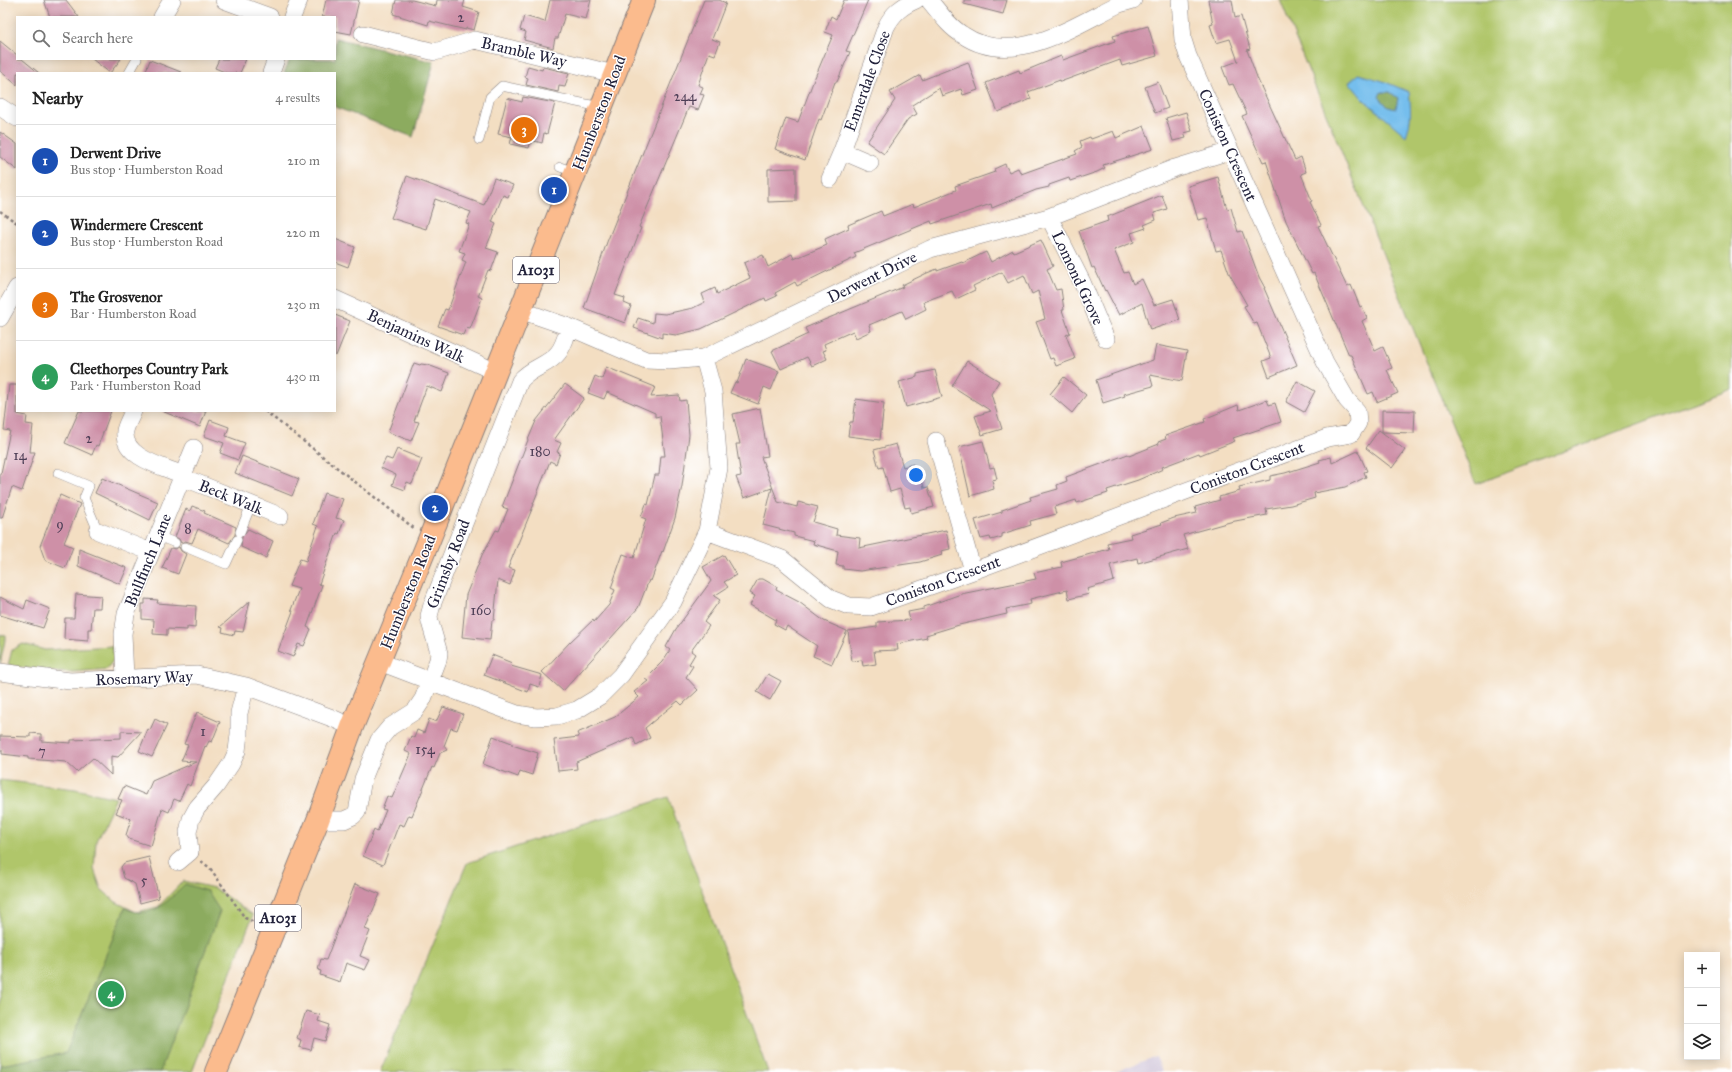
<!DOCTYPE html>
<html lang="en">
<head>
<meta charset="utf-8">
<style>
  body { margin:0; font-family:"IM FELL Great Primer",serif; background:#f6f6f6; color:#222 }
  .controls { position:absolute; right:12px; bottom:12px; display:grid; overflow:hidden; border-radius:0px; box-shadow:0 2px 10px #0003 }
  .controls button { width:36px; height:36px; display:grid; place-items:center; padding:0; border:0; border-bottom:1px solid #e0e0e0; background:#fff; color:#222; font:20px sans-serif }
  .you { position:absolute; left:916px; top:475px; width:14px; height:14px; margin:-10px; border:3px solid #fff; border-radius:50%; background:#1a73e8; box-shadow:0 0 0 6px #1a73e833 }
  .badge { display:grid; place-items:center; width:26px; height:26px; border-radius:50%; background:#0b8043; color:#fff; font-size:13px; font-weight:700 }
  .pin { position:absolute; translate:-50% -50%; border:2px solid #fff; box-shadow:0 1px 4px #0006 }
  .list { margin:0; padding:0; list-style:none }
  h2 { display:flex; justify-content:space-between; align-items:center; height:52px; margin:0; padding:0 16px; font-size:17px }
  h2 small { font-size:13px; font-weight:400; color:#767676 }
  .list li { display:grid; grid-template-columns:26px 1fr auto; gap:12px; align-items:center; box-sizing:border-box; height:72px; padding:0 16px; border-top:1px solid #e0e0e0 }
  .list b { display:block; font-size:15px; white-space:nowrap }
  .list p { margin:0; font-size:13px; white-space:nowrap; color:#767676 }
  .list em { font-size:13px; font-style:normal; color:#767676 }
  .icon { flex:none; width:22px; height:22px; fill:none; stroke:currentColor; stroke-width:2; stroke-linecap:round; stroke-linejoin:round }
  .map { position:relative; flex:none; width:1732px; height:1072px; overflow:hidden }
  .search { position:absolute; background:#fff; box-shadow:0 2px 10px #0003; left:16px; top:16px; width:320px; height:44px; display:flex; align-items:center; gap:10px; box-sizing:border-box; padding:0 14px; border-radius:0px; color:#767676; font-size:15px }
  .panel { position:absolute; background:#fff; box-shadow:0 2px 10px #0003; left:16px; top:72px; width:320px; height:340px; border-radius:0px }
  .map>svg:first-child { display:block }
</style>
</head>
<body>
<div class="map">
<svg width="1732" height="1072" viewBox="0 0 1732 1072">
  <rect width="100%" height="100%" fill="#fff"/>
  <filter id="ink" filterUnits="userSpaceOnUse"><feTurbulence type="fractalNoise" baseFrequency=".025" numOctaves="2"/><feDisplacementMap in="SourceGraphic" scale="8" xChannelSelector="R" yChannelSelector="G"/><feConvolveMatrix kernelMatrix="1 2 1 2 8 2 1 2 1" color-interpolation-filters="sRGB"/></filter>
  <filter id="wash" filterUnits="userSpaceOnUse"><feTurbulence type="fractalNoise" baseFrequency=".012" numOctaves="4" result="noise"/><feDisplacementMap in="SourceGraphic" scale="16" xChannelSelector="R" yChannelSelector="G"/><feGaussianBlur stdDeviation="0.9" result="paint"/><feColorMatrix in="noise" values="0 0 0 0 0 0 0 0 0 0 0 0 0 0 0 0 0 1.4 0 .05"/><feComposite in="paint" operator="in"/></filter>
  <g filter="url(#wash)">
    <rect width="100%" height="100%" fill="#f3dec2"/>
    <!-- industrial -->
    <path fill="#cbbfd5" d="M1156,1056l6,16h-47z"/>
    <!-- green -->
    <path fill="#b0c66b" stroke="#697453" d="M1280,0h452v389l-256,95z
      M0,634l5,2v4l-5,25z
      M23,644l22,6 67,-4 2,13 -7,10 -34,3 -31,-1 -34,-6 4,-15z
      M0,780l75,9 41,9 -20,43 -2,28 7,20 15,13 20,10 22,-5 25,-26 31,7 39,27 -61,157h-192z
      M668,797l100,275h-388l87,-209z"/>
    <!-- forest -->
    <path fill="#8cab5f" stroke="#57664d" d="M335,38l99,24 -21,75 -78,-30v-34h-51l6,-14h45z
      M1381,92h9l9,6 -3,12 -8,-3 -10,-10z
      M185,884l22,7 13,20 -60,161h-160v-7l66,-12 59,-145c28,13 41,-6 60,-24z"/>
    <!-- water -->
    <path fill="#74beed" stroke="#4b7094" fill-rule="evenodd" d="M1358,74l25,7 26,11c2,16 3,28 -3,44l-43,-37 -14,-17zM1381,92h9l8,6 -2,11 -8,-2 -9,-10z"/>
    <g id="blocks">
      <!-- building -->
      <path fill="#ce90a7" d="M44,0h22l13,17h-29z
        M326,0h33l-8,34 -16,-3v-14h-13z
        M396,0h16l24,6 1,-6h28l-2,7 16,5 -5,18 -8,-2v2l-37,-9 -1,4 -35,-11z
        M550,0h41l-5,19 -21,-5 -7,24h-3l-2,10 -29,-8 2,-8 -6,-2 4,-14 21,6z
        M704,0h15l7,3 -14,36 8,3 -5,13 -6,-2 -11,32 5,2 -3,7 4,1 -6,15 -9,-3 -50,120 2,1 -26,67 10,3 -1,5 7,3 -6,17 -41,-15 23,-66z
        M844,0h24l-22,51 4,1 -13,30h-2l-14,38 -2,-1 -14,41 -30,-11 11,-31 12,4 15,-40 20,-47 -8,-3 6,-16 5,3z
        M964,0h43l-4,14 -39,-10z
        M1208,0h24l3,18 6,-2 9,33 -3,1 11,30 37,80 6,-3 5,15 -5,2 11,27 -2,1 11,23 -3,1 29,61 4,-2 9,22 2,-1 5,12 -5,3 13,30 8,-4 9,21 -5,2 11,23 -21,9 -4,-10 -5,2 -17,-39h-2l-35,-82 -2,1 -26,-53 -20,-60 -3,1 -21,-46 5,-2 -14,-30 -4,1 -7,-18 16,-6 -8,-22 -14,4 -6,-18 3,-1z
        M1148,26l9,30 -35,10 -2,-6 -60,22v-2l-32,12 3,7 -33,13 -12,-29 33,-13 1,3 41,-17 2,4 52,-19 -2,-5z
        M0,41l17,14v4h5l17,14h-22v12l-17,-14z
        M92,59h29l-11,14z
        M219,59h27l-6,14h-13l-12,-5z
        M150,60l31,12v1h-36z
        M968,62l10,28 -15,5 -2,-6 -19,7 -3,-8 -27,17 5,9 -9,5 -24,35 -17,-12 28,-42 -5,-8 30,-17 2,5z
        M528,66l14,4 1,-3 26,6 -4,14 -6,-1 -1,6 -32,-7 2,-7 -3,-1z
        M1158,82l10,26 -13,5 -10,-26z
        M523,97l32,6 -8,31 -3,-1 -2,10 -11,-3 -2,8 -19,-4 2,-7 -14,-3 9,-36 15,4z
        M1186,112l6,19 -8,2 2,5 -13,3 -7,-23z
        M1144,126l9,23 -50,16 2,3 -8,4 -27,9 -1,-3 -20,7v2l-13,3 -44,18 -1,-4 -59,20 -1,-3 -29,12 -48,20 2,4 -59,29 -2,-4 -20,11 2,3 -11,5 -1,-3 -64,31 -25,6 -14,-2v5l-28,-10 4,-10 15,5 1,-10 11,1 28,-6 12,-6 -3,-8 13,-6 2,6 33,-16 -6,-15 19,-8 5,12 24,-13 2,5 33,-14 -2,-6 24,-11 -1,-3 33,-14 2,5 30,-12 1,3 42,-17 -1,-4 40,-14 -1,-3 11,-5 4,8 9,-4 3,6 56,-20 -2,-3 7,-4 -2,-6 10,-4 1,2 22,-8 3,7z
        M0,132l17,12v26l-17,-13z
        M796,168v33l-28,1v-33z
        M407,176l77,29 10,-27 19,7 -5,12 -5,-2 -11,27 4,2 -10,24 12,4 -7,19 -3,-1 -10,26 4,2 -12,31 -4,-1 -3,7 -25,-9 7,-17 3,1 18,-48 -4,-2 3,-7 -6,-2 10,-27 -3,-1 5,-11 -36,-13 -9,30 -35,-11z
        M1218,177l9,32 4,-1 7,24 4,-1 17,46 6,11h-1l33,77 -28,12 -6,-16 8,-3 -14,-35 -3,1 -10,-18 3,-1 -18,-32 -8,-23 -5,1 -9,-33 -9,2 -10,-34z
        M1162,195l5,14 -13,4 2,7 -12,5 2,3 -15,5 3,9 -20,8 10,23 4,-1 5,12 9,-5 12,26 19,-6 7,21 -30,10 -8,-27 -23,12 -13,-25 -1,1 -11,-24 -2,1 -13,-37 29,-10 -1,-4z
        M335,239l20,8 -7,20 -13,-5z
        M1041,240l12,26 -6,3 9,21 5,-1 3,21h-2l8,23 -4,2 9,24 -19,7 -3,-8 -3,1 -14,-37 9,-3 -7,-28 -6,3 -8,-19 -16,8 -6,-11 -29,14 2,4 -19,9 -4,-8 -29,11 3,7 -20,10 -4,-8 -33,14 2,6 -15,7 -3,-7 -29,13 2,6 -3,1 4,8 -15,7 -5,-9 -26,12 -9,-18 36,-17 -3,-6 98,-41 -1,-2 25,-12 10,-4v2l25,-9 1,1 23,-11 5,10 22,-12 1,2z
        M335,315l15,6 -14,35h-1z
        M1156,345l31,6 -5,30 -32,-6 3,11 -29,8 1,2 -22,7 -7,-23 57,-20z
        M746,359l33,12 -8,19 -7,-3 -6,17 -28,-11 5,-11 2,1z
        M967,361l32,20 -8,13 11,35 -20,6 -7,-19 16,-5 -39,-25z
        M414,363l6,2 1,-1 7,1 21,8 -7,19 -15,-6 -13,35 5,1 -8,19 -23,-9z
        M606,367l49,20 -4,10 28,-2 1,6 6,-1 3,35 -7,51 -7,32 -12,34 -1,-1 -11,30 -2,-1 -11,28 -75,83 -21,-19 28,-30 23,-22 1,2 15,-17 6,-15 -4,-2 12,-34 11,4 12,-39 -5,-2 5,-13 2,1 7,-30h4l2,-19h4l-5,-40 -5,1v-4l-48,-21 -3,7 -16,-6 7,-17 7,3z
        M935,370l7,27 -36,10 -7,-25 18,-5v-3z
        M1064,377l22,18 -14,18 -22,-19z
        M1297,381l18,10 -11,21 -18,-10z
        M565,384l19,14 -30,42 7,3 -4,9 3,1 -4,11 -6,-3 -17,43h1l-26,64 7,2 -5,15 -12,-5 -4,40h-2l-2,20 -28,-3 4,-42 16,-40 14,-25 3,1 9,-22 -6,-2 26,-67 8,-19z
        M9,385h8v29l10,2 -1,8 7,1 -3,27h5l-13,39 -10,-4 -10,31h-2v-45h1l9,-42 -6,-1z
        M856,399l28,4 -4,37 -32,-4 2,-14h3z
        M1267,400l2,5 6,-2 6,19 -48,16 2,3 -35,14 -1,-2 -37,14 1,2 -25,11 -31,10 1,3 -31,10 -1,-3 -22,7 2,7 -26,7 1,4 -29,9v3l-11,3 -1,-3 -9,2 -6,-19 27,-8v-2l29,-10 -1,-3 28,-8 -1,-4 10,-4 -1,-4 62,-23 1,2 30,-12 -1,-2 8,-3 -1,-3 40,-14 -1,-3 34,-14 1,5z
        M760,408l8,48 -7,1 17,45 19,5 1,-5 20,5 -5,15 24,7 -1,6 24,3 -1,10 87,-18 4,19 -9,2 1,4 -22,7 -60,9 -17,-2v-3l-7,-1 2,-14 -25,-7 1,-3 -20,-5v-3l-31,-8 9,-37 -28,10 -8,-21 5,-1 -5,-32h4l-7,-30z
        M1382,410l33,1 -1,22 -32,-1z
        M79,411h32l-13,35 -2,-1 -4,10 -27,-12z
        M162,411h44l-6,16z
        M210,420l19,7 -3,9 19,7 -7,17 -18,-7 4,-10 -20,-7z
        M1379,430l26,20 -13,18 -26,-20z
        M983,441l7,27 4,-1 3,12 -5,1 2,9 -24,7 -11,-49z
        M896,444l7,23 10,-3 3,9 4,-1 4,16 4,-1 6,20 -23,6 -1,-6 -5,1 -5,-19 -10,3 -7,-25 -4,1 -5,-18z
        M397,449l25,10 -10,25 -5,-2 -2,8 -13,-5 4,-10 -15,-7 5,-10 6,2z
        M1358,451l9,20 -3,1 2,5 -21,10 -31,6 1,5 -24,7 -25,4 1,6 -37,7 -47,13 5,14 -50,14 -1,-5 -27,7 4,16 -27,8 2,5 -20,5 -2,-9 -37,9 1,5 -25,5 1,5 -48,11 -33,10 1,3 -30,6 1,6 -24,1 2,13 -13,2 -1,-6 -10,1 -4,-30 29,-4v-5l33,-2 -2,-8 16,-3v-2l37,-13 75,-15 -2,-6 28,-6 -1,-5 48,-13 -2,-6 24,-5 -1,-4 32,-10 -1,-1 13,-5 23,-5 -2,-6 25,-7 -1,-3 21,-6 -1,-4 31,-7v-4l15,-3 35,-11 -1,-2 12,-3 1,6z
        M242,456l57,23 -7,17 -57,-23z
        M102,478l56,24 -8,18 -55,-27z
        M324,493l19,6 -7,19 8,2 -5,14 -2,-1 -18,51 3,1 -15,42 4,2 -7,17 -6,-2 -5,13 -15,-6 15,-40 -2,-1 8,-21 -10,-3 11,-27 6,2 12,-35 -5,-2z
        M60,495l20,9 -16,39 9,4 -8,21 -20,-8 -5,-14z
        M192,506l13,5 -1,2 32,14 -1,8 -6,8 -31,-14 -6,14 -7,-2 -4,2 -2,-4 -4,-2 11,-28 4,2z
        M248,529l25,12 -7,17 -25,-11 1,-10z
        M179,547l2,4 5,3 -8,20 -16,-6 9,-20 4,1z
        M79,549l48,19 -7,16 -42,-18z
        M724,555l12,20 -12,7 4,5 -14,9 6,4 -16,22 5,4 -18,25 4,3 -6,10 4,2 -7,11 12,13 -16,15 -4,-4 -33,27 5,10 -14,7 -3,-8 -57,25 1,7 -19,2 -4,-31 25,-3 -2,-4 38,-16 24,-20 -5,-5 14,-11 -3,-2 17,-17 8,-12 -4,-3 10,-18 35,-48 -8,-14z
        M758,579h5l14,8 -1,3 23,12 25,19 23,10 -15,33 -19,-8 4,-10 -30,-20 -2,4 -11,-6 2,-4 -26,-15 5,-9 -5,-3z
        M76,594l25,2 -1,12h-7l-2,21h-3v12l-24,-2 1,-21h9z
        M0,597l24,12 3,-9 23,9 -7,19 -43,-13z
        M145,599l13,1 -1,3 39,3 -1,22 -8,-1v3l-20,-1v6l-14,-1 1,-14 -12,-1v-15h3z
        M250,601l-7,31 -8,-1 -1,4 -12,-3 1,-4 -3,-1z
        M492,655l20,8 -1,3 31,9 -3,12 -9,-3 -2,8 -44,-17z
        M768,674l13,7 -11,19 -13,-8z
        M443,707l20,7 -6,16 -6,-2 -7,18 3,4 -7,3 -6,15 -2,-1 -20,49 -3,-1 -5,11 -5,-2 -16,41 -20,-9 11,-26 3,2 9,-22 -4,-1 5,-13 5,2 19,-44 -6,-3 6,-15 3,2 3,-8 7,3 5,-14 7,3z
        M197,712l23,10 -8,20 -3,-1 -3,6 -1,-1 -15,40 -3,-2 -8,17 -5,-2 -5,13 -7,-3 -11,37 -22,-7 -3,-4 5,-16 -15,-6 6,-13 -4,-1 6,-13 22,9 6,-14 44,-19 -15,-1 7,-16 -4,-1z
        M155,719l12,6 -15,32 -13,-6 9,-22 2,1z
        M121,731l20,1 -23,25 -7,-1v19l-18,-17 -16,14 -11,-10 -38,-3v-2l-26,-3v-4h-2v-14l30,1v-4l11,1v7l30,2v-3l50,-2z
        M493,736l19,7v2l26,8 -6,22 -12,-4 -2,6 -35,-13z
        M149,857l10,41 -19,5 -5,-19 -11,-6 -3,-11 3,-4z
        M355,884l25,10 -15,35 5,2 -10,25 10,4 -5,10 -19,-7 -6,19 -20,-7 1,-4 -3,-1 3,-11 5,1z
        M306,1011l14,4 -2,6 12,4 -5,16 -11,-3 -3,12 -12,-3 2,-7 -4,-2z"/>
    </g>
  </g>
  <g filter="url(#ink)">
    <use href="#blocks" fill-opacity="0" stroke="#8a807e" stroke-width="1"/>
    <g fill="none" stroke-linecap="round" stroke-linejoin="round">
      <defs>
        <path id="service" d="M129,73l8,-14
          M479,140l11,-43 12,-11 98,21
          M560,167l15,5
          M58,473l31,13 -5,12 14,33
          M240,532l11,-27
          M158,536l17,7
          M185,547l41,17 11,-24"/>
        <path id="minor" d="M224,0l46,17
          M929,0c10,12 20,27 34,35 50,34 110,-9 156,-31l14,-4
          M162,17l10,-17
          M292,17l7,-17
          M363,34l72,18 40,-12 139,34
          M271,73l5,-14
          M0,107l17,11
          M842,151l28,12
          M830,179l12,-28 44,-124c7,-14 16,-21 30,-27
          M1049,217l33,65 24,57
          M335,299l161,73
          M520,310l49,17 77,33 23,1 35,-3 226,-109 119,-32 126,-49 55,-17
          M0,318l17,-30
          M133,411c-2,6 -7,14 -8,20 -3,27 40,36 58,44
          M936,441l37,130
          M182,477l98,39
          M98,531l53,21
          M707,531l75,28 49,40 18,7 22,1 102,-36 354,-133 24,-4 7,-11 -1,-12 -10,-11 -22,-38 -137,-306 -5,-16 -3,-40
          M380,662l118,45 19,7 19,3 21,-1 20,-6 23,-14 21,-21 52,-73 34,-71 12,-63 -6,-77 -9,-33
          M0,672l70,9 127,-6 49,11 86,32 20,9
          M125,678l-2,-44 3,-20 68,-166
          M318,820h26l9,-4 4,-4 6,-33 16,-39 11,-13 25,-16 8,-12 15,-39 1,-7 -9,-31 -1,-6 3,-11 88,-224c11,-14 28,-15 38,-28 6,-7 8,-17 11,-26
          M178,862l12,-10 -2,-20 3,-13 6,-11 19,-22 15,-22 6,-13 2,-17v-21l7,-27"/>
        <path id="primary" d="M216,1072l102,-252 34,-93 77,-187 215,-540"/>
      </defs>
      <!-- service casing -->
      <use href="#service" stroke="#8a807e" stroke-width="10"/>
      <!-- minor casing -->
      <use href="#minor" stroke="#8a807e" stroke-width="18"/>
      <!-- primary casing -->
      <use href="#primary" stroke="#8a807e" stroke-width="24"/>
      <!-- path -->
      <path stroke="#8a807e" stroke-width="2.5" stroke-dasharray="3 3" stroke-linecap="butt" d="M0,211l17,12
        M265,411l150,118
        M201,861l9,7 35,50 12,5"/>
      <!-- service -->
      <use href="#service" stroke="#fff" stroke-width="9"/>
      <!-- minor -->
      <use href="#minor" stroke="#fff" stroke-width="17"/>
      <!-- primary -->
      <use href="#primary" stroke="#fbbb8d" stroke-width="22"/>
    </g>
  </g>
  <g text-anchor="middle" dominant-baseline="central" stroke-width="3" stroke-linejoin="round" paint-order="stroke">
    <!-- number labels -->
    <g font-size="14" fill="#4d3e56">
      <text x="461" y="17">2</text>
      <text x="685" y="96">244</text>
      <text x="89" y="438">2</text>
      <text x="540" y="451">180</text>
      <text x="20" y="455">14</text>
      <text x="60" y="524">9</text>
      <text x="188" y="528">8</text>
      <text x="481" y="610">160</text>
      <text x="203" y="731">1</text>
      <text x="425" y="749">154</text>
      <text x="42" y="751">7</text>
      <text x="144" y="880">5</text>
    </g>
    <!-- shield labels -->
    <g fill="#fff" stroke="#646476" stroke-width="1">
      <rect x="513" y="257" width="46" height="26" rx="3"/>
      <rect x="255" y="905" width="46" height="26" rx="3"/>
    </g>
    <g font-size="15" font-weight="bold" fill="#22223b">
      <text x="536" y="270">A1031</text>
      <text x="278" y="918">A1031</text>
    </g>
    <!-- street labels -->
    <g font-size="16" fill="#22223b" stroke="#fff">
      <text transform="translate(524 52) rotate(13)">Bramble Way</text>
      <text transform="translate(867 81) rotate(-70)">Ennerdale Close</text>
      <text transform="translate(599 113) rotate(-69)">Humberston Road</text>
      <text transform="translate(1228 145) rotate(66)">Coniston Crescent</text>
      <text transform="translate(872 277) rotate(-26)">Derwent Drive</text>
      <text transform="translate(1078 278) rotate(65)">Lomond Grove</text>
      <text transform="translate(416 336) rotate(25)">Benjamins Walk</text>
      <text transform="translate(1247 468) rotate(-21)">Coniston Crescent</text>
      <text transform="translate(231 497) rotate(22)">Beck Walk</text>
      <text transform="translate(148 560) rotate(-68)">Bullfinch Lane</text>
      <text transform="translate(448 564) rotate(-69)">Grimsby Road</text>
      <text transform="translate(943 581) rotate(-20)">Coniston Crescent</text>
      <text transform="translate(408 592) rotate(-68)">Humberston Road</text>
      <text transform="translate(144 678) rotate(-2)">Rosemary Way</text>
    </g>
  </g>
</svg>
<div class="controls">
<button>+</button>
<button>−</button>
<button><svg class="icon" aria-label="layers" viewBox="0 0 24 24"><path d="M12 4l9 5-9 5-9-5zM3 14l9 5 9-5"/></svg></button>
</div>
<div class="you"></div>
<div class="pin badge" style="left:554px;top:190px;background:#1a4fb4">1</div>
<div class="pin badge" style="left:435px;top:508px;background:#1a4fb4">2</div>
<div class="pin badge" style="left:524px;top:130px;background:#e8710a">3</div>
<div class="pin badge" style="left:111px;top:994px;background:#2e9e5b">4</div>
<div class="search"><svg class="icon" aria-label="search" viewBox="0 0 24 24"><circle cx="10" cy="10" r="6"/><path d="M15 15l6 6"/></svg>Search here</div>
<section class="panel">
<h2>Nearby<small>4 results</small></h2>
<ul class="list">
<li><span class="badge" style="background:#1a4fb4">1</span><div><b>Derwent Drive</b><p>Bus stop · Humberston Road</p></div><em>210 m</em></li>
<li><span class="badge" style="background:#1a4fb4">2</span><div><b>Windermere Crescent</b><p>Bus stop · Humberston Road</p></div><em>220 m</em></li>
<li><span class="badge" style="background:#e8710a">3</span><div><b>The Grosvenor</b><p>Bar · Humberston Road</p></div><em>230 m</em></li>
<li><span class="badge" style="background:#2e9e5b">4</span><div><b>Cleethorpes Country Park</b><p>Park · Humberston Road</p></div><em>430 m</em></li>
</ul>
</section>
</div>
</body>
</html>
